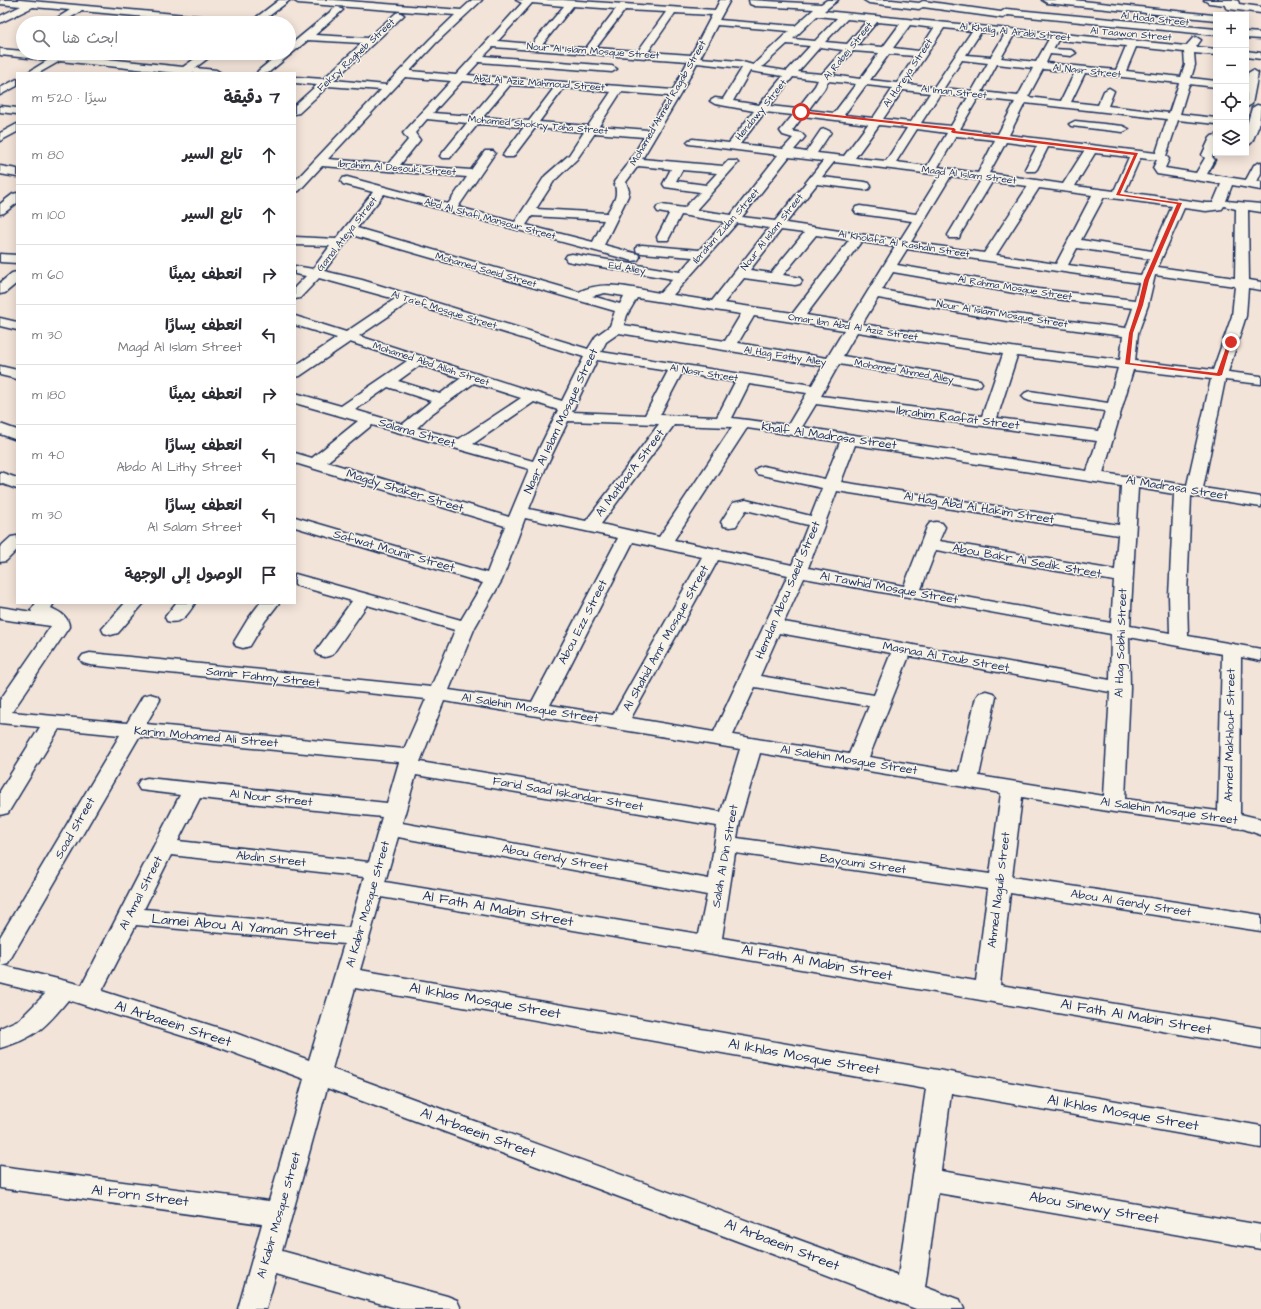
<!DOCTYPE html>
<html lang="ar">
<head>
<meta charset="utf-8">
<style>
  body { margin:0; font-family:"Architects Daughter","Playpen Sans Arabic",sans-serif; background:#f7f7f7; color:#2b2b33; direction:rtl }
  .controls { position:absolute; right:12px; top:12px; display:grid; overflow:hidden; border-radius:0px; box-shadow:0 2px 10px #0003 }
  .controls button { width:36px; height:36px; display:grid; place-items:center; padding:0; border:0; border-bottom:1px solid #e1e1e2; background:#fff; color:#2b2b33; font:20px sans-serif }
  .stop { position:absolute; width:12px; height:12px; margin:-9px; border:3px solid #d93025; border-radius:50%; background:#fff }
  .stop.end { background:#d93025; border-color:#fff; box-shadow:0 1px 4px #0008 }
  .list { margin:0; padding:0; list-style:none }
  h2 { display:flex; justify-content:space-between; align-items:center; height:52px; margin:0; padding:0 16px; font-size:17px }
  h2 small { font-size:13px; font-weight:400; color:#7c7c81 }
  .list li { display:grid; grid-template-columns:26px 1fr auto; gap:12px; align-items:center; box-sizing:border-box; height:60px; padding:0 16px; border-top:1px solid #e1e1e2 }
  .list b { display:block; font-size:15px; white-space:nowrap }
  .list p { margin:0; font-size:13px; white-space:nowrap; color:#7c7c81 }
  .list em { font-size:13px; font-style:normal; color:#7c7c81 }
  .icon { flex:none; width:22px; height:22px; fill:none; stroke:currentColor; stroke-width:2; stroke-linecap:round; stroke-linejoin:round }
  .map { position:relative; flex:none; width:1261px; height:1309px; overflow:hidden; direction:ltr }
  .search { position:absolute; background:#fff; box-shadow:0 2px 10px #0003; left:16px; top:16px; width:280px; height:44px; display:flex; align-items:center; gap:10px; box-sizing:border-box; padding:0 14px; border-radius:22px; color:#7c7c81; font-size:15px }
  .panel { position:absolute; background:#fff; box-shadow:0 2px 10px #0003; left:16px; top:72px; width:280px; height:532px; border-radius:0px; direction:rtl }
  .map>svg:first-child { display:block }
</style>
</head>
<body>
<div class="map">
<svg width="1261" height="1309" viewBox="0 0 1261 1309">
  <rect width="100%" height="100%" fill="#f3e4d9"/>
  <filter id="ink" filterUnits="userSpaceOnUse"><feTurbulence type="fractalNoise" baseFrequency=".025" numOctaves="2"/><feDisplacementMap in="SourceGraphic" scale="8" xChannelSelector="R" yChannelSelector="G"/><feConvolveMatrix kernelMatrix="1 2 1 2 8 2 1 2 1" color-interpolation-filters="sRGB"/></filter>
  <g filter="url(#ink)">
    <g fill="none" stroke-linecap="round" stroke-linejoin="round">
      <defs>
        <path id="street" d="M0,0h20l221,20 5,3h-36l-128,-12 -21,12h-12l21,-13 -37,-3 -33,16v-7l21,-10 -21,-2z
          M279,0h11l-30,23h-11z
          M293,0h41l127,10 11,-10h10l-46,43 -26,28 46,4 66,-72 -6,-3h47l152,10 5,-10h10l-11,20 76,6 19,-17 -59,-3 -5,-2 -1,-4 72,4 6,-4h11l-14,11 362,35 7,-8 3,-1 5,3 -5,7 20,2v6l-22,-2 1,12 -4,13 25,3v6l-27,-3 -9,30 36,4v6l-38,-4 -12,36 3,3 -4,9 31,5 9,-15 -3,-3 8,-17 2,-2 4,-1v15l-4,7 3,3 -8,14 39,6 8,-15 7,-3v11l-4,9h4v8l-29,-5 -6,16 35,3v8l-13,-2 1,70 12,2v8l-13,-2 -2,28 -18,56 33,4v8l-36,-4 -22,108 58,9v10l-70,-11 -4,100 1,40 73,13v12l-20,-4 -1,157 21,5v16l-17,-6 -130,-17 -92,-15 -10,80 249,38v16l-251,-38 -10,92 261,43v20l-880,-151 -21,73 901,156v22l-310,-55 -10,78 320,54v24l-323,-56 -13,94 35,13 4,9h-48l-133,-51 -456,-170 -45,163 165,45 10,4 4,9h-61l-124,-35 -10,35h-28l24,-85 -262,-36v-22l269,35 35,-122 -86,-32 -150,-47c-23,28 -33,38 -68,48v-20l20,-9 25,-25 -45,-11v-46l120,-202 -61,-6 -51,84 -8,2v-24l40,-64 -40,-4v-23l51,-74 -51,-7v-12l32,5 -1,-2 5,-7h18l-3,5c8,4 18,8 18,19l-57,85 115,11 16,-27 7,-2 7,2 3,4 -14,24 258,25 22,-50 -336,-34 -7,-2 -3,-4 3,-4 7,-2 341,34 24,-57 -88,-25 -35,50 -7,2 -7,-2 -2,-4 36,-50 -57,-16v-11l166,46 22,-37 -188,-56v-10l192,56 18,-47 -210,-63v-10l17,5 46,-37 -63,-18v-10l46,13 66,-45 -57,-19 -50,34 -5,1v-11l42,-28 -42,-13v-9l51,16 49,-33 -76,-21 -19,20 -5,1v-12l11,-11 -11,-2v-8l18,3 17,-23 -35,-1v-8l41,2 37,-47 -30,-8 -2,-3 2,-3 4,-1 101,27 19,-27 -145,-11 -23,25 -4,1v-11l86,-91 -53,-4 -29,27 -4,1v-9l22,-20 -22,-2v-6l28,2 39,-36 -54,-3 -40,33h-11l1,-2 22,-18h9v-7l46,-38 3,-1 5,3 -28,25 53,3 28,-25 3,-1 5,3 -2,2 -68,63 52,5 44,-46 25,-24 -157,-12zM532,3l32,3 -32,38 -34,-3zM573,6l43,3 -30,39 -44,-3zM625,10l41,2 -28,39 -42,-3zM675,13l37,2 -21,40 -43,-3zM817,16l20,2 -22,23 -22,-2zM847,19l20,2 -20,23 -22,-2zM877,22l23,2 -17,23 -26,-2zM717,25l72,6 -36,34 -14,-4 -39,-3zM910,25l24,3 -15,23 -26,-3zM944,28l28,3 -38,56 -27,-3zM981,32l24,2 -14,23 -25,-2zM1014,35l35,4 -13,23 -35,-4zM1058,40l68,6 -10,24 -70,-7 4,-9 21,2 5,-3 -5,-3 -18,-1zM787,44l23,2 -23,25 -25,-4zM493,47l195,14 -15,29 -206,-15 12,-13 133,10 5,-3 -5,-3 -128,-10zM820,47l23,3 -21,24 -24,-2zM1136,47l48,5 1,13 -4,12 -55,-6zM853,51l26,2 -19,26 -28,-4zM889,54l26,2 -18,27 -27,-3zM962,60l26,3 -16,28 -28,-3zM697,63l45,5 -19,31 -8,-1 -5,3 5,3 39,7 -25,32 -36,-4 -4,1 -2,2 2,2 89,11 -47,60 -35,-5 40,-45 2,-2 -2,-2h-8l-5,5 -81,-7 39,-66zM997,64l36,4 -15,28 -36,-4zM1043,69l32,3 -14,29 -33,-4zM750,71l33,5 -24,29 -26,-4zM1085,73l94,10 -10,30 -61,-7 6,-15 -5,-3 -5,3 -6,14 -27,-3zM405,77l46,4 -46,50 -2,2 5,7 -20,24 -60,-5zM793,77l25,3 -3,6 -18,23 -27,-3zM462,81l37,3 -27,32 -39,-3zM828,81l28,3 -22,29 -26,-3 16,-21zM510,85l44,3 -25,33 -46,-4zM866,85l27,3 -20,30 -29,-3zM564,88l47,4 -23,34 -49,-4zM903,90l27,3 -19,29 -28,-3zM621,92l48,4 -21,34 -49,-4zM940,94l28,3 -17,29 -30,-3zM978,98l37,4 -17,32 -38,-5zM1025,103l142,16 -11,34 -147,-18zM765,112l28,3 -13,16 3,4 10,3 -10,11 -43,-5zM803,116l65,8 -24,32 -27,-3 14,-21 -6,-3 -4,1 -15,22 -12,-2 11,-13 -4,-4 -9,-2zM427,119l40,4 -27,33 2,2h8l28,-34 46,3 -21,28 2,2h8l22,-29 49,4 -15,23 -24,21 -30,46 -57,-15 37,-54 -2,-2h-8l-14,19 -71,-5 20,-25 -5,-7zM879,125l28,3 -21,33 -31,-3zM917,129l30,4 -20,33 -31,-4zM595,133l49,4 -18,30 -12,15c5,14 0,19 -7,31l-71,-4 18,-28 23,-22zM956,136l39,4 -17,33 -40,-6zM1006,142l31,4 -12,23 2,2h8l2,-2 11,-22 36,4 -21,33 -74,-11zM1095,153l34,4 -15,34 -39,-5zM789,157l34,4 -48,60 -33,-4zM1140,158l17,2 -4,8 4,6 64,10 -8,19h-7l-81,-11zM834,162l106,13 -24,39 -56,-8 -4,1 -2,3 2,3 4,1 52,7 -12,19 -114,-17 31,-39 48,6 4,-1 2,-3 -2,-3 -4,-1 -43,-5zM638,166l33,3 -8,15 2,3 35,5 -16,16 -22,-3 -4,1 -2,3 2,3 11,2 -12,23 1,3h10l13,-25 44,7 -26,28 -57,-5 -5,1 -1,3 1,3 5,1 51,4 -13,15 -108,-18 -5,1 -2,3 2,3 5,1 101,17 -13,14c-26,-4 -56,-14 -81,-1l-222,-64 27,-34 249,67 5,-1 2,-3 -2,-3 -34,-9 24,-49 1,-5 -3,-9zM682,170l35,3 -11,12 -30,-4zM951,176l30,4 -33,55 1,3h10l1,-3 32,-53 36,4 -44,67 -73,-11zM1039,188l53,7 -36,69 -60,-9zM1104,197l68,9 -20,45 -71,-11zM1224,206l12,3 -1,69 -77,-11 26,-59 22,3 16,-2zM532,216l72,4 -11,22 -67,-17zM737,223l32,5 -57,73 -39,-6zM781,230l23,3 -33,40 -21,-3zM352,235l263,76 -5,15 -14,10 -8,13 -226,-69 -38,-9zM816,235l33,5 -56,73 -69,-10 20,-25 51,7 5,-1 2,-3 -2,-3 -17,-3zM861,242l34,5 -46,75 -43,-7zM1077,248l72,11 -8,16 -73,-10zM907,249l232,34 -4,17 -97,-11 -141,-24zM893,272l145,25 95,11 -7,20 -119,-15 -125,-23zM1155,275l80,11 -3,30 -19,54 -78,-9 3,-28 10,-28zM605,293l19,3 -4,8 -28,-8zM637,298l104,16 -16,27 -101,-16 3,-10zM878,298l129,23 116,15 -3,24 -95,-11 -163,-25zM408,303l176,54 -22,44 -203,-65zM754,316l90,14 -17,28 -89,-15zM857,332l146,22 -21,62 -161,-20 18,-32 136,23 5,-1 2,-3 -2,-3 -5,-1 -132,-23zM619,333l204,33 -11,19 -211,-33 5,-10zM1017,356l101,12 -10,35 -78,-12 -5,2 -3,3 3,3 5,2 75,10 -6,20 -102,-13zM597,360l71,11 -23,44 -73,-3zM420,365l41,13 -21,16 -42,-13zM1133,370l78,9 -24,106 -84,-12zM682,373l53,9 -18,35 -57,-2zM474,383l47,15 -62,41 -42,-11 13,-13zM749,384l58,9 -19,32 -56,-7zM388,387l43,14 -28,23 -48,-14zM534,402l24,8 -25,51 -60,-17zM816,404l281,37 -10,30 -285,-44zM568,421l91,3 -73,97 -57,-12 17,-42zM372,425l157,44 -20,48 -182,-55zM674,425l58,2 -73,110 -58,-13zM747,428l93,14 -15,37 -62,-13 -6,2 -2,3 2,3 65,14 -11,28 -65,-16 -13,3 -12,19 3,4 6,1 6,-1 10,-16 62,15 -16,40 -118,-25zM855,445l266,41 -2,39 -278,-43zM1138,488l36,6 -5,102 1,37 -40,-7zM837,491l281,44 -3,35 -176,-29 6,-14 -3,-4 -6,-1 -6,1 -3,4 -23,59 -96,-18zM525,518l93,20 -86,164 -83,-12 26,-63 27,-47zM633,542l69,15 -89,158 -63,-10zM936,550l178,31 -3,42 -190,-34zM718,560l70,15 -74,157 -83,-14zM804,578l307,56 -1,46 -326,-58zM779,633l112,20 -17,42 -114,-19zM1129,637l93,17 -4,157 -93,-12 5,-111zM909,656l201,36 -6,104 -125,-20 17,-79 -3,-4 -7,-2 -7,2 -3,4 -17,75 -90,-15zM755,687l114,19 -20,48 -116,-19zM444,701l296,48 -19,63 -301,-50zM139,737l260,25 -12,41 -240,-25 -7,2 -3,5 3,5 40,5 -98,190 -81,-20 7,-2zM760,753l241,40 -11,81 -253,-36 3,-17zM416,775l301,51 -8,53 -307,-56zM200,798l182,19 -13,45 -191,-21zM398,837l309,58 -8,39 -314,-52zM735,853l253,36 -12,92 -254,-43zM171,855l193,22 -15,51 -205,-19zM136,925l208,19 -35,116 -74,-27 -133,-42zM355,988l571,101 -28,187 -566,-207z
          M864,0h28l27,3 4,-2 78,11 5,-3 210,20v6l-208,-20 -5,3 -80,-11 -4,2 -50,-6z
          M1042,0h31l140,15 3,1v4l-169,-17z
          M1204,0h31l3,1 1,3 22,3v6l-32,-4 -3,-1 -1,-3 -16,-2z
          M1246,32l15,1v6l-15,-1z
          M0,49l23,2v2l37,1 123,13 20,-14h12l-20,15 21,2 5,3h-45l-116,-12 -21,12h-12l21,-13 -48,-5z
          M1246,51l15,2v6l-15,-2z
          M1253,70l5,3 -6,31 -5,3 -1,-25 2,-9z
          M17,79v7l-17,9v-7z
          M1257,105l4,1 -2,19 -7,17 -2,2 -4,1v-17l6,-20z
          M0,106l17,2v6l-17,-2z
          M1075,121l48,5 6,3 -6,3 -52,-6 -2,-2z
          M17,124v8l-17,9v-8z
          M0,166l17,3v8l-17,-3z
          M17,193v10l-13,10 -4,1v-10l13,-10z
          M0,254l17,1v8l-17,-1z
          M17,272v11l-12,10 -5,1v-11l12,-10z
          M0,318l17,4v8l-17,-4z
          M0,366l17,4v9l-17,-4z
          M0,424l17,6v10l-17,-6z
          M0,472l17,6v11l-17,-6z
          M17,536v14l-11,11 -6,1v-15l11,-10z
          M125,603h19l-26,30 -7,2 -7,-2 -2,-4z
          M176,603h19c-7,11 -13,22 -28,18l-2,-4z
          M260,603h19l-14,18 -15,25 -7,2 -7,-2 -2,-4 14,-23z"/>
      </defs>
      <!-- street casing -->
      <use href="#street" stroke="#1b2f5e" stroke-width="3"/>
      <!-- street -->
      <use href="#street" fill="#f7f3e8" fill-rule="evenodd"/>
    </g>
  </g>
  <!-- route -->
  <path fill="#d93025" d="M801,111l153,17 2,2 -1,1 183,22 -18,41 62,9 -33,77 -6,25 -10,28 -3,30 87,10 11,-31 4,-1 -10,34 -3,1 -94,-12 4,-31 9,-28 6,-25 33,-76 -61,-9 18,-40 -181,-22 -2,-1 1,-2 -152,-17z"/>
  <g text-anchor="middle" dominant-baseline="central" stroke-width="3" stroke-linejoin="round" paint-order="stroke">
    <!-- far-street labels -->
    <g font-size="10" fill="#1b2f5e" stroke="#f7f3e8">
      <text transform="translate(1155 19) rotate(6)">Al Hoda Street</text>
      <text transform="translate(1015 32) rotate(6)">Al Khalig Al Arabi Street</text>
      <text transform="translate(1131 34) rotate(5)">Al Taawon Street</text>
      <text transform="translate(593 51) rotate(4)">Nour Al Islam Mosque Street</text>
      <text transform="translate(848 51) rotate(-51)">Al Rabei Street</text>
      <text transform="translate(356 55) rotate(-43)">Fekry Ragheb Street</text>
      <text transform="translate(1087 71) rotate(6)">Al Nasr Street</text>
      <text transform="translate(908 73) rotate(-56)">Al Horeya Street</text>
      <text transform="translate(539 83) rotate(4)">Abd Al Aziz Mahmoud Street</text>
      <text transform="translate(954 92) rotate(6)">Al Iman Street</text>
      <text transform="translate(668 103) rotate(-60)">Mohamed Ahmed Ragab Street</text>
      <text transform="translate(761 110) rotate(-51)">Hendawy Street</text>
      <text transform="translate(538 125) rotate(5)">Mohamed Shokry Taha Street</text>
      <text transform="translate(397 168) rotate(4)">Ibrahim Al Desouki Street</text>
      <text transform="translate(969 175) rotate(7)">Magd Al Islam Street</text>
      <text transform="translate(490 219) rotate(15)">Abd Al Shafi Mansour Street</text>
      <text transform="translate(726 226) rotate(-49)">Ibrahim Zidan Street</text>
      <text transform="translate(772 232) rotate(-52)">Nour Al Islam Street</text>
      <text transform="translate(347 234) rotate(-52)">Gamal Ateya Street</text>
      <text transform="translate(904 244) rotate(9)">Al Kholafa' Al Rashdin Street</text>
      <text transform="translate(627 268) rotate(9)">Eid Alley</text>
      <text transform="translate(486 270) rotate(16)">Mohamed Saeid Street</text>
      <text transform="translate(1015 288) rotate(9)">Al Rahma Mosque Street</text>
      <text transform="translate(444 310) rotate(17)">Al Ta'ef Mosque Street</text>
      <text transform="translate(1002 314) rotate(9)">Nour Al Islam Mosque Street</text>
      <text transform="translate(853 327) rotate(9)">Omar Ibn Abd Al Aziz Street</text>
      <text transform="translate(785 356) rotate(9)">Al Hag Fathy Alley</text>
      <text transform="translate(431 364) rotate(18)">Mohamed Abd Allah Street</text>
      <text transform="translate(904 371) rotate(10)">Mohamed Ahmed Alley</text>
      <text transform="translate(704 373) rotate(9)">Al Nasr Street</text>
    </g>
    <!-- street labels -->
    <g font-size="12" fill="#1b2f5e" stroke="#f7f3e8">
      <text transform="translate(958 418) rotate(7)">Ibrahim Raafat Street</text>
      <text transform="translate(561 421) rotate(-65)">Nasr Al Islam Mosque Street</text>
      <text transform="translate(417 433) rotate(16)">Salama Street</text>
      <text transform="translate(829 436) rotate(8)">Khalf Al Madrasa Street</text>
      <text transform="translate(630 473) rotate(-53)">Al Matbaa'A Street</text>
      <text transform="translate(1177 488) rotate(9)">Al Madrasa Street</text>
      <text transform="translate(405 491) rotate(17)">Magdy Shaker Street</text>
      <text transform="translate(979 508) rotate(9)">Al Hag Abd Al Hakim Street</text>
      <text transform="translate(394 551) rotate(16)">Safwat Mounir Street</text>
      <text transform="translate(1027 561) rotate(10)">Abou Bakr Al Sedik Street</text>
      <text transform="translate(889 588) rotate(10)">Al Tawhid Mosque Street</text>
      <text transform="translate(788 590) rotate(-67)">Hemdan Abou Saeid Street</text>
      <text transform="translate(583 622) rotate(-63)">Abou Ezz Street</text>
      <text transform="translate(666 638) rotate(-61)">Al Shahid Amr Mosque Street</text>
      <text transform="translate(1121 643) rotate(-88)">Al Hag Sobhi Street</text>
      <text transform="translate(946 657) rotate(10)">Masnaa Al Toub Street</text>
      <text transform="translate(263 677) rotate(6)">Samir Fahmy Street</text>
      <text transform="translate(530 708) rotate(9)">Al Salehin Mosque Street</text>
      <text transform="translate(1230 735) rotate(-89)">Ahmed Makhlouf Street</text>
      <text transform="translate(206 737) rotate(5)">Karim Mohamed Ali Street</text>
      <text transform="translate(849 760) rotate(9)">Al Salehin Mosque Street</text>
      <text transform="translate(568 794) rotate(10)">Farid Saad Iskandar Street</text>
      <text transform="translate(271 798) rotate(6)">Al Nour Street</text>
      <text transform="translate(1169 811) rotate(8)">Al Salehin Mosque Street</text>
      <text transform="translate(75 828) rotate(-60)">Soad Street</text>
      <text transform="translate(725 856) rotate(-80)">Salah Al Din Street</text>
      <text transform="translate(555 858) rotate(10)">Abou Gendy Street</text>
      <text transform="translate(271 859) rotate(6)">Abdin Street</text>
      <text transform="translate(863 864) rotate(8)">Bayoumi Street</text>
      <text transform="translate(999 890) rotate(-83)">Ahmed Naguib Street</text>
      <text transform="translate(141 893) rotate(-63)">Al Amal Street</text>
      <text transform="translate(1131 903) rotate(9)">Abou Al Gendy Street</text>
      <text transform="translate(368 904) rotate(-74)">Al Kabir Mosque Street</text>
      <text transform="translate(279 1215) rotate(-74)">Al Kabir Mosque Street</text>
    </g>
    <!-- near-street labels -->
    <g font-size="14" fill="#1b2f5e" stroke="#f7f3e8">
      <text transform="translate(498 909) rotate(10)">Al Fath Al Mabin Street</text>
      <text transform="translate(244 927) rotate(5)">Lamei Abou Al Yaman Street</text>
      <text transform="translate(817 963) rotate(10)">Al Fath Al Mabin Street</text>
      <text transform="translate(485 1001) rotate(10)">Al Ikhlas Mosque Street</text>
      <text transform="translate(1136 1017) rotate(10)">Al Fath Al Mabin Street</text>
      <text transform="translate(173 1024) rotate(18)">Al Arbaeein Street</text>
      <text transform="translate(804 1057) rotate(10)">Al Ikhlas Mosque Street</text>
      <text transform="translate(1123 1113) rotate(10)">Al Ikhlas Mosque Street</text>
      <text transform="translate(478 1133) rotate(20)">Al Arbaeein Street</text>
      <text transform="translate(140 1196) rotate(7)">Al Forn Street</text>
      <text transform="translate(1094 1208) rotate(10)">Abou Sinewy Street</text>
      <text transform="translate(782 1245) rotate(21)">Al Arbaeein Street</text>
    </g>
  </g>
</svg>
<div class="controls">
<button>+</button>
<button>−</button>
<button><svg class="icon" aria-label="locate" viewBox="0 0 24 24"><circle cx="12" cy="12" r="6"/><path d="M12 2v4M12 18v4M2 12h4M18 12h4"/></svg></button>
<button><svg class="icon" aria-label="layers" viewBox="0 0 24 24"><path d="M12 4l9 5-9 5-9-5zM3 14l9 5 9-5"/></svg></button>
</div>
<div class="stop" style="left:801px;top:112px"></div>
<div class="stop end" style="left:1231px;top:342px"></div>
<div class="search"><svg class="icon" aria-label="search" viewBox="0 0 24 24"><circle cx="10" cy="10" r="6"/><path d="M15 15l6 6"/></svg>ابحث هنا</div>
<section class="panel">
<h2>7 دقيقة<small>سيرًا · 520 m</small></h2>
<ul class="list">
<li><svg class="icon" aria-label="ahead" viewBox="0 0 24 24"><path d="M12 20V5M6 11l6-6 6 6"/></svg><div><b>تابع السير</b></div><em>80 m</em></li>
<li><svg class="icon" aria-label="ahead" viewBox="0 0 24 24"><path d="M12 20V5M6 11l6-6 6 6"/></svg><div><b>تابع السير</b></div><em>100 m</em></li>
<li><svg class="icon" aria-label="right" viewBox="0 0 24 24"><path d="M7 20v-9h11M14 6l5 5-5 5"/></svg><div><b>انعطف يمينًا</b></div><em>60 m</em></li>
<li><svg class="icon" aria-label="left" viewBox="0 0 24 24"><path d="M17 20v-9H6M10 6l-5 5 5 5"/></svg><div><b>انعطف يسارًا</b><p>Magd Al Islam Street</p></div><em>30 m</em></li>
<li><svg class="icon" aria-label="right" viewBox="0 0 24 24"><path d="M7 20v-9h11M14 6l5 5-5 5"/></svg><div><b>انعطف يمينًا</b></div><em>180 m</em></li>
<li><svg class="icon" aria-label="left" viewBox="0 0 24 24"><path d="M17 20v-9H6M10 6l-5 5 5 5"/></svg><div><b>انعطف يسارًا</b><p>Abdo Al Lithy Street</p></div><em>40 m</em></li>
<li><svg class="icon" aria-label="left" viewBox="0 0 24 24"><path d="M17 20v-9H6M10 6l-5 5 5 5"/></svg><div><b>انعطف يسارًا</b><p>Al Salam Street</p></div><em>30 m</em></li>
<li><svg class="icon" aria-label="arrive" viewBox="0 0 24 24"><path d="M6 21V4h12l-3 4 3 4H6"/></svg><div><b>الوصول إلى الوجهة</b></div></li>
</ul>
</section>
</div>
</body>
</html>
